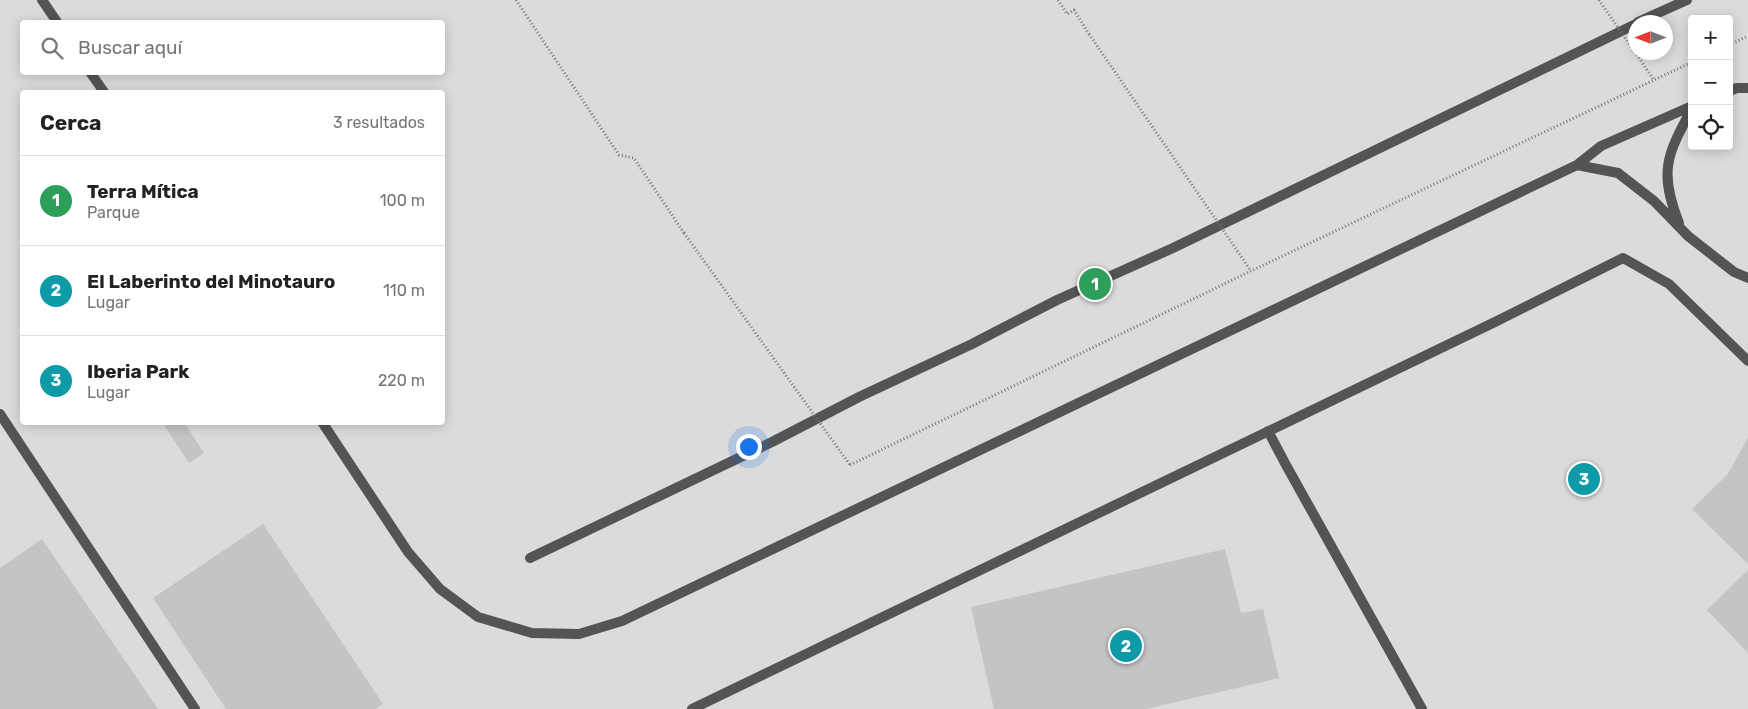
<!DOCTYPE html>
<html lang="es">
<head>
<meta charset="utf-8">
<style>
  body { margin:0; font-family:Rubik,sans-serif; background:#f6f6f6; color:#222 }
  .controls { position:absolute; right:15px; top:15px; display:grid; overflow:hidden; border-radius:5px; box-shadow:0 2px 12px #0003 }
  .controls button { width:45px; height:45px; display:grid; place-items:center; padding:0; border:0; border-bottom:1px solid #e0e0e0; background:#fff; color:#222; font:25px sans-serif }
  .compass { position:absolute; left:1628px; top:15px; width:45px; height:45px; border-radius:50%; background:#fff; box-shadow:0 2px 12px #0003; rotate:270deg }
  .you { position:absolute; left:748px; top:446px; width:18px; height:18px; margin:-12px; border:4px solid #fff; border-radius:50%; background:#1a73e8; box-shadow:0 0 0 8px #1a73e833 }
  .badge { display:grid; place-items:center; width:32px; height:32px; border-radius:50%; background:#ea580c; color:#fff; font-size:16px; font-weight:700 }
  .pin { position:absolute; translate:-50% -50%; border:2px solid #fff; box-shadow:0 1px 5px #0006 }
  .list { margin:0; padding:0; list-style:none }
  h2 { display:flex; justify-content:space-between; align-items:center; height:65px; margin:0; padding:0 20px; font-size:21px }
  h2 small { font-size:16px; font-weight:400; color:#767676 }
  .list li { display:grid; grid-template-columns:32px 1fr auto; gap:15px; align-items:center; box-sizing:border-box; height:90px; padding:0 20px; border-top:1px solid #e0e0e0 }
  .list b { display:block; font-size:19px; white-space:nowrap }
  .list p { margin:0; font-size:16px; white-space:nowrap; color:#767676 }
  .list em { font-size:16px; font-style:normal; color:#767676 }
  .icon { flex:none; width:28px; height:28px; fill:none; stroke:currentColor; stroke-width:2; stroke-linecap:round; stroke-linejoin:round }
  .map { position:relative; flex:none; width:1748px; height:709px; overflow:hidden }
  .search { position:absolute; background:#fff; box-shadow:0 2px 12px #0003; left:20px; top:20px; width:425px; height:55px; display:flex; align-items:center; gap:12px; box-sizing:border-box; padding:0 18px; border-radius:5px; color:#767676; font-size:19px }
  .panel { position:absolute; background:#fff; box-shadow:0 2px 12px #0003; left:20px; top:90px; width:425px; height:335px; border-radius:5px }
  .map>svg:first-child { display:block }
</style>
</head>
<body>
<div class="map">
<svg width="1748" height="709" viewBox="0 0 1748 709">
  <rect width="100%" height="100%" fill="#fff"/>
  <!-- green -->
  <path fill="#dbdbdb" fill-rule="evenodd" d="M0,0h1748v709h-1748zM1692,19h37v127h-37zM22,22h420v50h-420zM1636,22h30v30h-30zM22,92h420v330h-420z"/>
  <!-- building -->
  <path fill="#c4c4c4" d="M162,422h22l20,31 -15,10z
    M1748,437v127l-56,-55 36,-35z
    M263,524l120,180 -8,5h-149l-73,-111z
    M42,539l116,170h-158v-141z
    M1225,549l16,64 22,-4 16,69 -133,31h-152l-23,-102z
    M1748,570v83l-41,-43z"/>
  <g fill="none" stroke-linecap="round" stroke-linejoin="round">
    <!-- path -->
    <path stroke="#767676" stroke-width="3" stroke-dasharray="1 2.5" stroke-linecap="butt" d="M516,0l103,155 15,3 50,75
      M1058,0l9,14 7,-4 15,24
      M1729,45l19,-9
      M850,465l401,-194 441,-209"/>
    <!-- service -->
    <path stroke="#545454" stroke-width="10" d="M42,0l15,22
      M1638,22l49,-22
      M90,72l14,20
      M1729,91l8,-3h11
      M1577,165l41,8 36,28 34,35 46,36 14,6
      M1679,223c-20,-50 -13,-68 13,-114
      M0,414l195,295
      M322,422l86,130 32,37 38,28 54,16 47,1 43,-13 955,-456 24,-19 91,-40
      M1268,431l18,34 136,244
      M530,558l242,-116 87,-45 113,-53 85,-44 116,-52 463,-224
      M692,709l803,-387 128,-64 46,26 79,77"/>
    <!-- path-bridge -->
    <path stroke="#767676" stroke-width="3" stroke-dasharray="1 2.5" stroke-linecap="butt" d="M1599,0l55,80
      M1089,34l162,237
      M684,233l166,232"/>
  </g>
</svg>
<div class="controls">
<button>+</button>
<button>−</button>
<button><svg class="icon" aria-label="locate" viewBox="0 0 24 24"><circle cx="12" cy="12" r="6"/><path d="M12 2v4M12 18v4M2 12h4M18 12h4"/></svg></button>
</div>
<svg class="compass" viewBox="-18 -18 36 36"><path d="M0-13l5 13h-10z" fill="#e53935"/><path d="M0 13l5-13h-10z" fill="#767676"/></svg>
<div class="you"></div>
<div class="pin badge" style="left:1095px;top:284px;background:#2e9e5b">1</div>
<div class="pin badge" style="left:1126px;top:646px;background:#0f9aa8">2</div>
<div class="pin badge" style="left:1584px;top:479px;background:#0f9aa8">3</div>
<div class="search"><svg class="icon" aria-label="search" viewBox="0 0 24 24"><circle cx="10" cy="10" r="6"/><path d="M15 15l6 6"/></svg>Buscar aquí</div>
<section class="panel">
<h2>Cerca<small>3 resultados</small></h2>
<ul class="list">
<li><span class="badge" style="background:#2e9e5b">1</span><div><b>Terra Mítica</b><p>Parque</p></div><em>100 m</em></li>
<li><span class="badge" style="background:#0f9aa8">2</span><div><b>El Laberinto del Minotauro</b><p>Lugar</p></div><em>110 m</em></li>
<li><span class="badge" style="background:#0f9aa8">3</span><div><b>Iberia Park</b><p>Lugar</p></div><em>220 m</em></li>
</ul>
</section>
</div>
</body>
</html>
